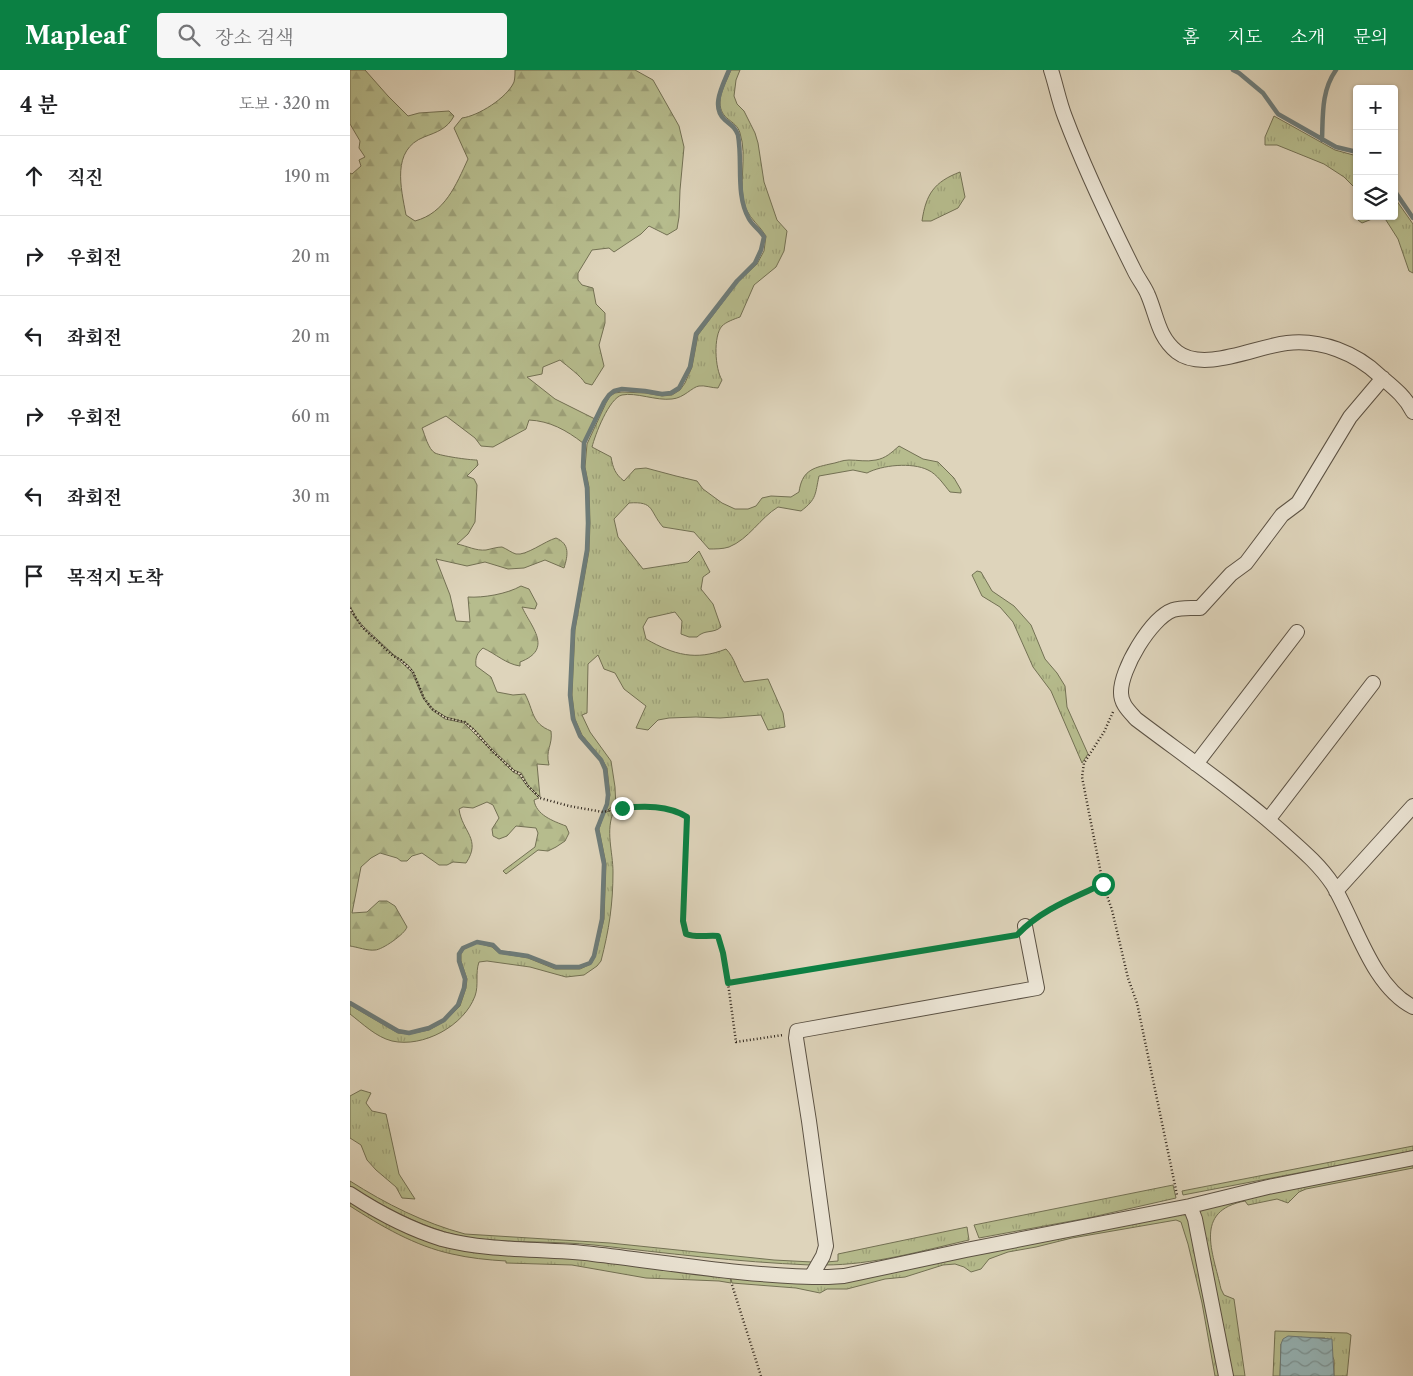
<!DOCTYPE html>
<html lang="ko">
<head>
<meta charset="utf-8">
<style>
  body { margin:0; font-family:"Libre Caslon Text","Noto Serif KR",serif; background:#f6f6f6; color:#202124 }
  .controls { position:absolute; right:15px; top:15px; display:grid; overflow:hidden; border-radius:5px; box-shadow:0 1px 4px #0004 }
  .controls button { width:45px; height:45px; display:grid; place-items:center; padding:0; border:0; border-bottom:1px solid #e0e0e0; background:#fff; color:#202124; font:25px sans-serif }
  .stop { position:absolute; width:15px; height:15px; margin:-11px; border:4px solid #0b8043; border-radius:50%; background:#fff }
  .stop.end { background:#0b8043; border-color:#fff; box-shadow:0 1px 5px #0008 }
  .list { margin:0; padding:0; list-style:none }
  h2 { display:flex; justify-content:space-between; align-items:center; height:65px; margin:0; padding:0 20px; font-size:21px }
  h2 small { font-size:16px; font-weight:400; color:#757577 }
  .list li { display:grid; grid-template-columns:32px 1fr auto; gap:15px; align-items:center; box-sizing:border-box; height:80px; padding:0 20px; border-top:1px solid #e0e0e0 }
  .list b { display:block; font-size:19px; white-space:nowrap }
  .list em { font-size:16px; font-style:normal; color:#757577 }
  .icon { flex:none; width:28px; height:28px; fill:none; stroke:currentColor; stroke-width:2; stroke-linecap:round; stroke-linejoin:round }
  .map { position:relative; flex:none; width:1063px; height:1306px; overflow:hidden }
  header { display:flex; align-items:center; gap:30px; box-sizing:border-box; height:70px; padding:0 25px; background:#0b8043; color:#fff }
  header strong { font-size:24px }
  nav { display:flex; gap:28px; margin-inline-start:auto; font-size:18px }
  .search { width:350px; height:45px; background:#f6f6f6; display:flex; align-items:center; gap:12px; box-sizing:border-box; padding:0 18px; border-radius:5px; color:#757577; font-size:19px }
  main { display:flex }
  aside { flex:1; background:#fff }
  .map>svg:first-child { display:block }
</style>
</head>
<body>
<header>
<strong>Mapleaf</strong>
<div class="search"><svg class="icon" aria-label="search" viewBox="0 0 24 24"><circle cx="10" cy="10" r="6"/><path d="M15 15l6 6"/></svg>장소 검색</div>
<nav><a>홈</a><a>지도</a><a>소개</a><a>문의</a></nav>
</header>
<main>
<aside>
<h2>4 분<small>도보 · 320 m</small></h2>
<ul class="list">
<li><svg class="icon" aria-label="ahead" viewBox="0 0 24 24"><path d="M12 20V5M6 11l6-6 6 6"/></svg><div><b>직진</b></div><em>190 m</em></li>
<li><svg class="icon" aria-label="right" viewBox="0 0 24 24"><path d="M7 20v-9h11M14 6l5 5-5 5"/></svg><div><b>우회전</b></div><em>20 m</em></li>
<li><svg class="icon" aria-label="left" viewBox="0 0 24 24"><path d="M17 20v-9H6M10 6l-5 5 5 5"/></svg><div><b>좌회전</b></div><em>20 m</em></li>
<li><svg class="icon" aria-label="right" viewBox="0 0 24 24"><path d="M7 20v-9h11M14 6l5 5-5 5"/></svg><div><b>우회전</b></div><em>60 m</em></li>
<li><svg class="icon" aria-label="left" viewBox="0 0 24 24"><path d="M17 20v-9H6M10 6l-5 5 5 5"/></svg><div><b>좌회전</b></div><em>30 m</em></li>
<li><svg class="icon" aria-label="arrive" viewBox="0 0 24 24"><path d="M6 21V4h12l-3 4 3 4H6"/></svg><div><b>목적지 도착</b></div></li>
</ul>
</aside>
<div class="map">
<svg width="1063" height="1306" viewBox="0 0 1063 1306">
  <defs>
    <pattern id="grass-tufts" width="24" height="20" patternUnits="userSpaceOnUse" patternTransform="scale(1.25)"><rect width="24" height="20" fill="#b6bc8d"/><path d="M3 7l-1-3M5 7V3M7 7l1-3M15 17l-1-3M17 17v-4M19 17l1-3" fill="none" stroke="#9da179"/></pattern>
    <pattern id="forest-firs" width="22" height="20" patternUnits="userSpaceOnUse" patternTransform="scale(1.25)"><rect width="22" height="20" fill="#b6bc8d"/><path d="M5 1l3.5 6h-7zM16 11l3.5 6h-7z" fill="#9da179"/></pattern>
    <pattern id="water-waves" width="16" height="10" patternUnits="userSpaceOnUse" patternTransform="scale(1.25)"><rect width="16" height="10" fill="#96b6b9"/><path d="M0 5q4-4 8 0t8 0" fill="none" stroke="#7b9496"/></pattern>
  </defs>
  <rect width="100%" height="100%" fill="#ded4bb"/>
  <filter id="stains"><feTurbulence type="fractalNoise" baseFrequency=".004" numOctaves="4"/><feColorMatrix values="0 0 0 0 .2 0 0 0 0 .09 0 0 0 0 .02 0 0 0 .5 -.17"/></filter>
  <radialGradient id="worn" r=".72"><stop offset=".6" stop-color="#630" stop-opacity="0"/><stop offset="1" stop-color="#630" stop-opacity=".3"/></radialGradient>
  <!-- grass -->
  <path fill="url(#grass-tufts)" stroke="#737154" d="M381,0h9l-4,10 -2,16 3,8 7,7 11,22 3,10 6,39 13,38 10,11 -3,20 -8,16 -22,18 -14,32c-6,2 -14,5 -18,9 -9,10 -7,43 0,54l-4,8c-6,0 -14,-3 -19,-2 -7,1 -15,12 -27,13 -16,2 -36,-7 -50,-4 -13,3 -27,40 -30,52l19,10c2,11 4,17 13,24l11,-12 11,-1 30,8 21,5 6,8 19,14 13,6h13l8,-3 6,-8 9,-2 20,1 8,-5c3,-21 13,-24 31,-28 7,-1 12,-4 19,-4 9,0 17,2 27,0 10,-2 15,-7 23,-14l24,13 15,3 16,16 7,12v3l-11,-1c-6,-7 -13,-18 -22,-22 -16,-8 -46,-5 -61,3l-14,-3 -34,6c-4,18 -2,23 -18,35l-23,-4c-18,11 -29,32 -49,40 -6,2 -14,2 -20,2l-15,-17 -31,-5c-14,-16 -8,-26 -34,-24l-15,16 4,18 25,32 45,-7 11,-11 11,21 -7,5 -2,12 12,15 8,23c-8,7 -16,2 -24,10h-8l-8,-3 1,-13 -7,-9 -27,6 -5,9 3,12c28,16 50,22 80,10 9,9 11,22 18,33l24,-3 15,34 2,14 -17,3 -7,-15 -41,3 -24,-1 -27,1 -11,2 -10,10 -12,-2 10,-22 -22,-17 -9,-16 -11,-4 -6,-14 -10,9 -1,49 -5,2 8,17 21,29 4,26 1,21 -4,-1 -6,4 4,-16 -3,-27 -5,-9 -20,-24 -7,-16 -3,-24 3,-65 14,-79 1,-28 -1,-36 -4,-20 2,-23 19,-41 4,-7 5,-3 7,-1 23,1 17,3 10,-1 8,-5 5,-7 7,-16 6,-32 40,-53 19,-18 7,-13 2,-15c-6,-10 -15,-16 -20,-27 -9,-24 2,-52 -6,-76 -4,-14 -20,-12 -20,-31 0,-10 7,-22 11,-32z
    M924,46l61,34 22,6v34l-13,-13 -20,-13 -47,-19h-12v-8z
    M610,102l5,25 -7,11 -27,13h-9c4,-27 12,-39 38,-49z
    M1044,127l19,27v49l-4,-2 -11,-32 -14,-22 -12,2 -10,4 -4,-3v-4h36z
    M627,501l4,1 11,19 22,15 17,19 14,34 12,14 8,13 2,21 21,47 -6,9 -31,-72 -18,-24 -20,-45 -13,-15 -18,-11 -10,-21z
    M261,740l3,1c-9,19 -1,41 -1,61 0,32 -4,58 -12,89l-4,5 -13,9 -18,2 -36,-10 -43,-6 -8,1c-4,11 0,23 -4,34 -11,30 -52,52 -83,45 -16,-4 -29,-17 -42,-27v-9l48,28 11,1 20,-4 16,-9 15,-15 6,-18 1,-9 -6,-18v-7l3,-5 13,-6 15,4 7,6 29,5 27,11h25l11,-5 4,-7 9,-38 2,-55 -7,-35 5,-16z
    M11,1020l10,3 -5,10 6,8 14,3 13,60 16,25 -13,-1 -6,-11 -20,-17 -9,-10 -6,-15 -11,-7v-42z
    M1063,1076v5l-230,44 -1,-4z
    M1063,1091v7l-107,21 -7,3 -11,11 -11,-4 -29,6 -3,-4c-52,10 -32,51 -24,88l3,6 10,4 11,77h-15l-31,-165 3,-3z
    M0,1111c36,23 74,42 115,53l145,9 164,17 38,2 -2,3c-73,-3 -145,-12 -216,-20 -38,-4 -77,-2 -115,-6 -46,-5 -90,-29 -129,-53z
    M823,1115l3,13 -88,20 -109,20 -5,-13z
    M0,1130l70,35 398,46 365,-69 8,8 32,156h-8l-13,-73 -14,-59 -7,-22 -5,-2 -104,18 -36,9 -28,5 -19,7 -8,10 -10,3 -7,-5 -9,-3 -12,1 -38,12 -20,2 -38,10h-20l-7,4 -24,-5 -64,-5 -2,-8 1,8 -12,-2 -73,-3 -74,-13 -66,-2v-2c-18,-1 -37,-3 -54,-7 -37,-8 -71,-28 -102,-48z
    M617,1157l2,13c-48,11 -96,25 -145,25l2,-3 12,-1v-7z
    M925,1261l72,2 4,2 -4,41h-13v-16l-9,-22h-14l-30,6 -1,32h-7z"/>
  <!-- forest -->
  <path fill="url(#forest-firs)" stroke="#737154" d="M0,0h15l23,26 20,20 11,-3 30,-2 5,5c-7,13 -17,16 -30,21 -33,13 -23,51 -18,78l9,6c30,-8 41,-36 53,-62l-14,-31 8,-10c16,-2 45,-20 52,-36 1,-4 1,-8 1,-12h120l18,10 26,46 5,21 -4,43 -1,27 -2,12 -10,6 -18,-9 -8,8 -27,18 -5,-4 -17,2 -14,23v7l4,5 11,3 3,16 9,9v10l-6,22 5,21 -12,19 -7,-2c-4,-7 -18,-17 -25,-23l-17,7 -1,7 -15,3 28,22 40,20 -12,24c-17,-13 -33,-22 -54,-23l-3,9 -33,18 -12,-1 -6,-8 -29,-22 -24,12c3,7 6,21 13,25 6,3 34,7 42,7l1,5 -11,11 7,3 3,6 -2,37 -7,12 -11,10c10,2 19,7 29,6 5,-1 11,-3 16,-3 5,2 10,6 14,7 10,2 29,-13 40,-16 14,6 12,17 8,30l-19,-8 -21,8 -16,1 -23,-7 -18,4 -31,-7 14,36 6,26 14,1 -2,-25c15,1 39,-3 53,-11l8,3 8,15 -2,5 -13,-2c9,20 32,42 -2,55v4c-14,-2 -24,-12 -37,-18 -6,5 -8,10 -7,18l15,11 6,15 16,3 12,-1c9,17 6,29 26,37 2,14 -6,19 -2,34l-12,-1 3,33 -12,-12 -7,-12 -7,-3 -21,-20 -19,-21 -9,-7 -19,-5 -13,-8 -9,-11 -11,-27 -5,-6 -14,-10 -31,-29 -7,-8 -6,-12v-433l2,1 9,-8 -2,-6 6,-3 -6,-9 1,-7 -10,-17z
    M0,541l12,16 50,45 11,26 9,12 13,9 19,4 49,49 6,3 8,11 12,12 -5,2c2,15 19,21 32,26l3,7 -4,8 -9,6 -8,4 -10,-1 -32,24 -3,-3 32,-24 3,-14 -2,-5 -20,-2 -9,10 -8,3 -6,-3 -1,-7 7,-11 -6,-13 -6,-3 -14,6 -10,-1 -4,2c3,23 23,30 7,54l-13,-1 -6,3h-8l-17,-12 -10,3 -5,5h-6l-4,-3 -17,-5 -9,5 -10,9 -9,46 15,-1 12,-11h8l8,5 12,21c-2,7 -25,23 -32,23 -7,1 -18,-3 -25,-4z"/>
  <!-- water -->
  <path fill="url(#water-waves)" stroke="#6d7c7a" d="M938,1266l44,3 2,37h-54l1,-32 2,-5z"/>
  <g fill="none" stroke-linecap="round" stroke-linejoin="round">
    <!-- stream -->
    <path stroke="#6d7c7a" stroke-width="4.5" d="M883,0l6,3 24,20 15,21 58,33 21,5
      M972,70c1,-24 -1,-49 14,-70
      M1044,120l19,28
      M0,933l48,28 11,2 20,-5 15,-8 14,-15 6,-17 1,-9 -6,-18v-7l4,-6 14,-6 16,3 7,7 28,4 28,11h23l11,-4 4,-7 8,-37 2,-55 -7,-35 10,-25 1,-9 -3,-26 -4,-9 -21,-24 -7,-17 -3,-24 3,-65 14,-80 1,-27 -1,-35 -4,-21 1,-24 20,-41 5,-7 5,-4 8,-2 23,2 17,3 9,-1 8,-5 11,-21 6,-33 41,-53 18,-18 6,-13 3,-13c-4,-7 -11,-11 -15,-18 -14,-25 -6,-56 -11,-84 -3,-8 -7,-10 -13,-15 -15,-13 -2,-35 4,-50"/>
    <defs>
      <path id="minor" d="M701,0c5,15 8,32 14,47 20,53 45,105 70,155 4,8 10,15 13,23 9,21 10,42 29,57 27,21 80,-6 110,-9 34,-4 69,10 93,33 13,11 25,20 33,36
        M1033,308l-33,39 -52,86 -16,12 -36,48 -15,11 -31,34c-9,0 -19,-1 -27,2 -22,8 -53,60 -52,83 0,11 8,18 15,26 49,37 101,73 147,114 18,16 37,32 50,52 23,39 39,101 80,122
        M846,694l101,-132
        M918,750l105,-137
        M986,821l77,-85
        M0,1124c29,19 59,35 92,45 49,13 102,9 151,15 78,9 156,23 235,23l16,-1 122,-26 224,-44 78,-19 145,-29
        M840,1136l5,13 31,157
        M461,1207l12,-21 3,-10 -17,-125 -13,-83 1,-7 240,-43 -12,-62"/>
    </defs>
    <!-- minor casing -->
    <use href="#minor" stroke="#5c5244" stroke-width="16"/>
    <!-- path -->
    <path stroke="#30261c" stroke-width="2.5" stroke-dasharray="1 2.5" stroke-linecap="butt" d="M0,538l12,19 31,29 8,4 12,12 11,26 8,11 14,9 19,4 9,8 18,21 22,20 6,3 8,12 12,12 29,8 34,6 19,-4 24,-1 22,2 19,8 -4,104 3,13c10,4 21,1 32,2l5,17 5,30 284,-48
      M763,642l-9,20 -20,31 -2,14 21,107 9,26 16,68 9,25 40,192
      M686,848l67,-34
      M378,913l8,59 47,-7
      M382,1215l29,91"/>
    <!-- minor -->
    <use href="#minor" stroke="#eae3d3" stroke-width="14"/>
  </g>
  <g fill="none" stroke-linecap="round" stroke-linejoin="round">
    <!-- route -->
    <path stroke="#0b8043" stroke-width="6" d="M272,738c22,-2 46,-3 65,9l-4,104 3,13c10,4 21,1 32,2l5,17 5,30 289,-48c23,-25 56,-37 86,-51"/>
  </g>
  <rect width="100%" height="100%" filter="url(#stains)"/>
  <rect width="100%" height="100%" fill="url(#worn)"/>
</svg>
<div class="controls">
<button>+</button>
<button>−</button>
<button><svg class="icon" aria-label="layers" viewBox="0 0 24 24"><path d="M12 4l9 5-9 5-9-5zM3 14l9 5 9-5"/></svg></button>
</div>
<div class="stop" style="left:753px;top:814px"></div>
<div class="stop end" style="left:272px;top:738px"></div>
</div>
</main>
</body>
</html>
